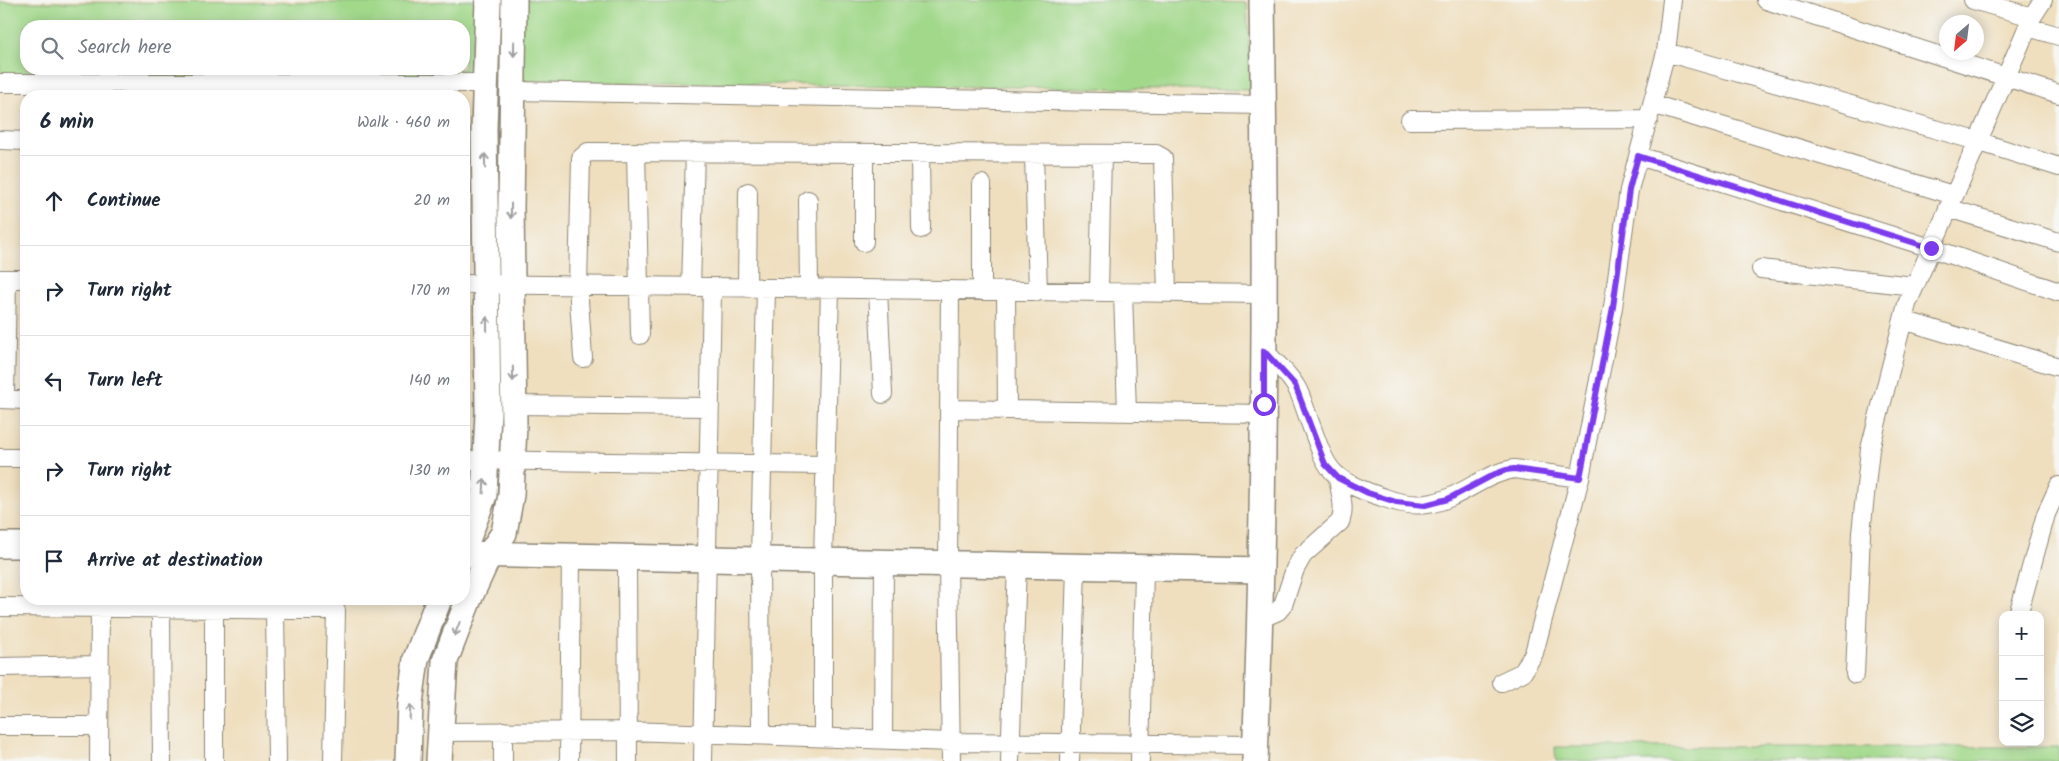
<!DOCTYPE html>
<html lang="en">
<head>
<meta charset="utf-8">
<style>
  body { margin:0; font-family:Kalam,sans-serif; background:#f2f2f3; color:#1f2937 }
  .controls { position:absolute; right:15px; bottom:15px; display:grid; overflow:hidden; border-radius:10px; box-shadow:0 2px 12px #0003 }
  .controls button { width:45px; height:45px; display:grid; place-items:center; padding:0; border:0; border-bottom:1px solid #e0e1e3; background:#fff; color:#1f2937; font:25px sans-serif }
  .compass { position:absolute; left:1939px; top:15px; width:45px; height:45px; border-radius:50%; background:#fff; box-shadow:0 2px 12px #0003; rotate:208deg }
  .stop { position:absolute; width:15px; height:15px; margin:-11px; border:4px solid #7c3aed; border-radius:50%; background:#fff }
  .stop.end { background:#7c3aed; border-color:#fff; box-shadow:0 1px 5px #0008 }
  .list { margin:0; padding:0; list-style:none }
  h2 { display:flex; justify-content:space-between; align-items:center; height:65px; margin:0; padding:0 20px; font-size:21px }
  h2 small { font-size:16px; font-weight:400; color:#747a83 }
  .list li { display:grid; grid-template-columns:32px 1fr auto; gap:15px; align-items:center; box-sizing:border-box; height:90px; padding:0 20px; border-top:1px solid #e0e1e3 }
  .list b { display:block; font-size:19px; white-space:nowrap }
  .list em { font-size:16px; font-style:normal; color:#747a83 }
  .icon { flex:none; width:28px; height:28px; fill:none; stroke:currentColor; stroke-width:2; stroke-linecap:round; stroke-linejoin:round }
  .map { position:relative; flex:none; width:2059px; height:761px; overflow:hidden }
  .search { position:absolute; background:#fff; box-shadow:0 2px 12px #0003; left:20px; top:20px; width:450px; height:55px; display:flex; align-items:center; gap:12px; box-sizing:border-box; padding:0 18px; border-radius:20px; color:#747a83; font-size:19px }
  .panel { position:absolute; background:#fff; box-shadow:0 2px 12px #0003; left:20px; top:90px; width:450px; height:515px; border-radius:20px }
  .map>svg:first-child { display:block }
</style>
</head>
<body>
<div class="map">
<svg width="2059" height="761" viewBox="0 0 2059 761">
  <rect width="100%" height="100%" fill="#f6f6f2"/>
  <filter id="ink" filterUnits="userSpaceOnUse"><feTurbulence type="fractalNoise" baseFrequency=".02" numOctaves="2"/><feDisplacementMap in="SourceGraphic" scale="10" xChannelSelector="R" yChannelSelector="G"/><feConvolveMatrix kernelMatrix="1 2 1 2 8 2 1 2 1" color-interpolation-filters="sRGB"/></filter>
  <filter id="wash" filterUnits="userSpaceOnUse"><feTurbulence type="fractalNoise" baseFrequency=".0096" numOctaves="4" result="noise"/><feDisplacementMap in="SourceGraphic" scale="20" xChannelSelector="R" yChannelSelector="G"/><feGaussianBlur stdDeviation="1.12" result="paint"/><feColorMatrix in="noise" values="0 0 0 0 0 0 0 0 0 0 0 0 0 0 0 0 0 1.4 0 .05"/><feComposite in="paint" operator="in"/></filter>
  <g filter="url(#wash)">
    <rect width="100%" height="100%" fill="#efdfbf"/>
    <!-- green -->
    <path fill="#a1d88a" stroke="#66825a" fill-rule="evenodd" d="M472,0h683l92,3 4,87 -1251,-15v-73l407,1zM26,26h438v43h-438z
      M1555,747h504v14h-503z"/>
  </g>
  <g filter="url(#ink)">
    <g fill="none" stroke-linecap="round" stroke-linejoin="round">
      <defs>
        <path id="street" d="M1766,0l293,94
          M1973,0l59,17
          M2028,27l31,9
          M1666,52l311,89 82,26
          M0,83h485
          M513,91l750,14
          M1652,104l301,91
          M1410,120l239,-1
          M0,140l26,1
          M636,152l4,183
          M864,153v89
          M920,153l1,76
          M1034,154l4,138
          M1639,156l292,92 128,44
          M982,184v107
          M808,200l1,89
          M1948,208l111,34
          M1761,269l153,17
          M0,279h26
          M464,284l800,10
          M691,287l4,-135
          M747,288l1,-96
          M878,290l5,104
          M950,290l-2,274 3,197
          M1006,291l1,119
          M1099,292l3,-138
          M1123,293l4,119
          M1903,320l156,47
          M1264,351c11,11 23,21 31,34 6,9 9,21 13,32 19,51 18,62 74,80 13,5 31,9 45,7 32,-4 55,-30 87,-35l66,9
          M583,358l-5,-72 3,-128 7,-6 568,2 7,4 4,135
          M0,399l26,1
          M5,399l2,-120
          M514,405l196,2
          M949,409l315,5
          M0,458h26
          M464,460l361,5
          M627,558l1,203
          M0,607l336,3 -3,151
          M161,608l1,153
          M214,609v152
          M275,610l2,151
          M2018,615l28,-101 13,-28
          M1260,619l18,-8 5,-6 12,-36 8,-14 37,-33c6,-14 0,-29 -2,-44
          M0,667l100,-2
          M1855,674l6,-141 9,-84 37,-145 125,-287 11,-17
          M1502,682l21,-10 11,-19 46,-175 33,-171 16,-117 37,-138 6,-52
          M0,726h99
          M440,732l188,-1 324,11 303,3
          M761,734l-1,-174 6,-272
          M823,737v-176l7,-272
          M883,739l1,-176
          M99,761l1,-162
          M503,761v-30
          M569,761l2,-205
          M703,761l9,-473
          M1010,761l7,-196
          M1070,761l6,-194
          M1140,761l4,-193"/>
        <path id="secondary" d="M0,545h26
          M464,548l20,-53 4,-83 -4,-283 4,-129
          M464,554l797,16
          M408,761l2,-58 6,-44 23,-60
          M439,761l6,-100 23,-60 21,-46 15,-22 7,-38 3,-71 -3,-216 3,-208
          M1255,761c10,-254 11,-507 7,-761"/>
      </defs>
      <!-- street casing -->
      <use href="#street" stroke="#8d8575" stroke-width="20"/>
      <!-- secondary casing -->
      <use href="#secondary" stroke="#8d8575" stroke-width="28"/>
      <!-- street -->
      <use href="#street" stroke="#fff" stroke-width="18"/>
      <!-- secondary -->
      <use href="#secondary" stroke="#fff" stroke-width="25"/>
    </g>
    <!-- one-way arrows -->
    <defs><path id="oneway-shaft" d="M-6 0H5M1.5-3L5.5 0L1.5 3" fill="none" stroke-width="1.6" stroke-linecap="round" stroke-linejoin="round" transform="scale(1.25)"/></defs>
    <g stroke="#a0a0a0">
      <use href="#oneway-shaft" transform="translate(514 49) rotate(91)"/>
      <use href="#oneway-shaft" transform="translate(485 161) rotate(-91)"/>
      <use href="#oneway-shaft" transform="translate(511 211) rotate(90)"/>
      <use href="#oneway-shaft" transform="translate(487 324) rotate(-90)"/>
      <use href="#oneway-shaft" transform="translate(513 374) rotate(89)"/>
      <use href="#oneway-shaft" transform="translate(484 486) rotate(-87)"/>
      <use href="#oneway-shaft" transform="translate(457 629) rotate(111)"/>
      <use href="#oneway-shaft" transform="translate(410 712) rotate(-87)"/>
    </g>
  </g>
  <g fill="none" stroke-linecap="round" stroke-linejoin="round" filter="url(#ink)">
    <!-- route -->
    <path stroke="#7c3aed" stroke-width="6" d="M1264,404v-53l31,34 30,79 13,14 30,15 28,9 29,3 23,-6 47,-25 11,-4 8,-1 66,9 33,-171 16,-117 9,-34 293,92"/>
  </g>
</svg>
<div class="controls">
<button>+</button>
<button>−</button>
<button><svg class="icon" aria-label="layers" viewBox="0 0 24 24"><path d="M12 4l9 5-9 5-9-5zM3 14l9 5 9-5"/></svg></button>
</div>
<svg class="compass" viewBox="-18 -18 36 36"><path d="M0-13l5 13h-10z" fill="#e53935"/><path d="M0 13l5-13h-10z" fill="#747a83"/></svg>
<div class="stop" style="left:1264px;top:404px"></div>
<div class="stop end" style="left:1931px;top:248px"></div>
<div class="search"><svg class="icon" aria-label="search" viewBox="0 0 24 24"><circle cx="10" cy="10" r="6"/><path d="M15 15l6 6"/></svg>Search here</div>
<section class="panel">
<h2>6 min<small>Walk · 460 m</small></h2>
<ul class="list">
<li><svg class="icon" aria-label="ahead" viewBox="0 0 24 24"><path d="M12 20V5M6 11l6-6 6 6"/></svg><div><b>Continue</b></div><em>20 m</em></li>
<li><svg class="icon" aria-label="right" viewBox="0 0 24 24"><path d="M7 20v-9h11M14 6l5 5-5 5"/></svg><div><b>Turn right</b></div><em>170 m</em></li>
<li><svg class="icon" aria-label="left" viewBox="0 0 24 24"><path d="M17 20v-9H6M10 6l-5 5 5 5"/></svg><div><b>Turn left</b></div><em>140 m</em></li>
<li><svg class="icon" aria-label="right" viewBox="0 0 24 24"><path d="M7 20v-9h11M14 6l5 5-5 5"/></svg><div><b>Turn right</b></div><em>130 m</em></li>
<li><svg class="icon" aria-label="arrive" viewBox="0 0 24 24"><path d="M6 21V4h12l-3 4 3 4H6"/></svg><div><b>Arrive at destination</b></div></li>
</ul>
</section>
</div>
</body>
</html>
